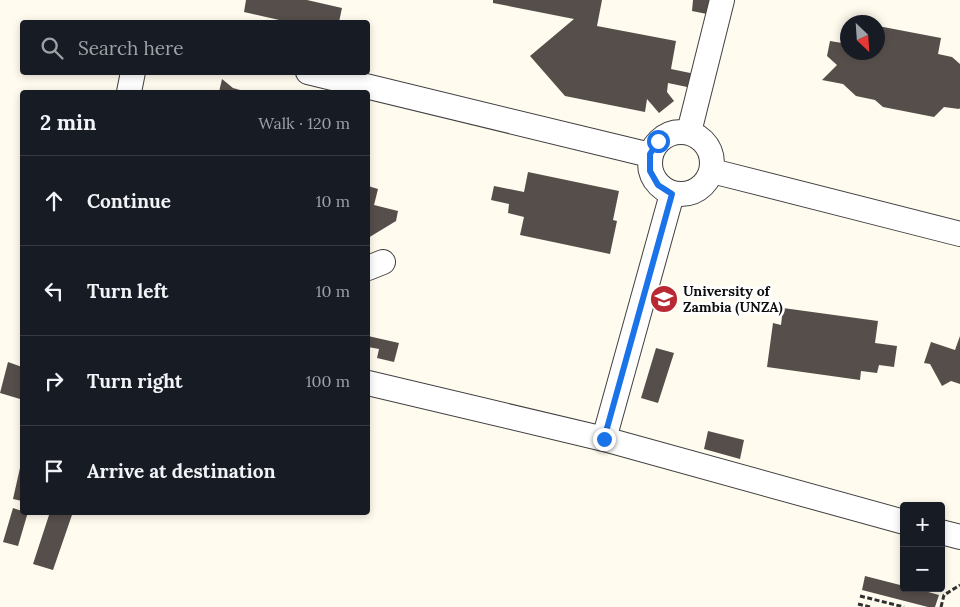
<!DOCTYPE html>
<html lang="en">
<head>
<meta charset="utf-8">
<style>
  body { margin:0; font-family:Lora,serif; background:#242831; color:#f1f3f6 }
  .controls { position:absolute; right:15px; bottom:15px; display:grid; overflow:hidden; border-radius:5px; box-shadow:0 2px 8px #0003 }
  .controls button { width:45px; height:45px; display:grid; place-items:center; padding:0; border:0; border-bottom:1px solid #363941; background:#171b24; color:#f1f3f6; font:25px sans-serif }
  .compass { position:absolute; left:840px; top:15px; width:45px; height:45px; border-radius:50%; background:#171b24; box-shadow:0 2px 8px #0003; rotate:155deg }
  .stop { position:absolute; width:15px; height:15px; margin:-11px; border:4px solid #1a73e8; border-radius:50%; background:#fff }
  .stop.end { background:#1a73e8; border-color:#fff; box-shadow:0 1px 5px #0008 }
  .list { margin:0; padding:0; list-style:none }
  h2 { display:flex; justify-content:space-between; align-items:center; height:65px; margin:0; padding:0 20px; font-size:21px }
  h2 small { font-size:16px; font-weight:400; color:#9ea1a6 }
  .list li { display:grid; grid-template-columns:32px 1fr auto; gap:15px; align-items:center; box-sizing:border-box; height:90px; padding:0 20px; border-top:1px solid #363941 }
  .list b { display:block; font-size:19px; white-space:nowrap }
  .list em { font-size:16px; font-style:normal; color:#9ea1a6 }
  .icon { flex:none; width:28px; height:28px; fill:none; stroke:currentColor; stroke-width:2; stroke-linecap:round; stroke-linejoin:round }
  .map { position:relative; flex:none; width:960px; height:607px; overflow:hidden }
  .search { position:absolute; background:#171b24; box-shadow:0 2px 8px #0003; left:20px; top:20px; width:350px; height:55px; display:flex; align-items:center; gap:12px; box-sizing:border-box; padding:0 18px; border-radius:5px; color:#9ea1a6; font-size:19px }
  .panel { position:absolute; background:#171b24; box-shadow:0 2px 8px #0003; left:20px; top:90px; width:350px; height:425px; border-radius:5px }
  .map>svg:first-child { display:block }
</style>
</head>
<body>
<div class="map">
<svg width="960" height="607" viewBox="0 0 960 607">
  <rect width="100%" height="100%" fill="#fffbee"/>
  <!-- building -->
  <path fill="#564e4a" d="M246,0h61l35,8 -3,14h-51l-44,-10z
    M493,0h109l-5,26 79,15 -5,28 24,5 -3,14 -24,-5 -1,9 7,9 -15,12 -12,-14 -2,13 -80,-16 -35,-40 44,-37 -81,-16z
    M693,0h16l-2,14 -15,-3z
    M878,26l63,12 -3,16 14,3 8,7v44l-1,1 -15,-2 -10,10 -51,-10 -8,-7 -19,-4 -13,-12 -21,-4 15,-15 -10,-9 3,-15 18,3v8h30z
    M222,79l11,9 14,4h-28z
    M528,172l91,19 -6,29 4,1 -7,33 -90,-19 4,-18 -16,-4 1,-9 -18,-4 3,-14 30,6z
    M368,186l10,3 -4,16 24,6 -2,10 -28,17z
    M783,308l95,13 -3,22 22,3 -3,21 -15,-2 -2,8 -16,-2 -1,9 -93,-13 6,-44 8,2z
    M368,336l31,7 -5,19 -17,-4 2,-9 -11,-2z
    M960,336v48l-9,-3 -9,5 -12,-22 -6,-1 7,-21 24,8z
    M656,348l18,5 -16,50 -17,-5z
    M8,362l14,5v24l-2,8 -20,-6z
    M708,431l36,9 -4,19 -36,-10z
    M22,459v42l-9,-2z
    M13,508l9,3v1h6l-10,34 -15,-4z
    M50,512h23l-20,58 -20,-6z
    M865,576l39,10v2h10l25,7 -4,12h-7l-66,-17z"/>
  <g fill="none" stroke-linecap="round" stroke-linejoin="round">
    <defs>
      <path id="minor" d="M308,72l342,83
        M129,92l4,-20
        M650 163a31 31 0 1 1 62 0a31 31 0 1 1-62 0Z
        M689,132l33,-132
        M712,171l248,63
        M368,268l15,-6
        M368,383l236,56 300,83
        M604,439l68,-245
        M941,532l19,5"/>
    </defs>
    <!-- minor casing -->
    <use href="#minor" stroke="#404040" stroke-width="26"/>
    <!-- path -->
    <path stroke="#2f2f2f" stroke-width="3" stroke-dasharray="5 2.5" stroke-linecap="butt" d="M860,596l44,11
      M858,604l12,3
      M941,607l3,-12 16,-10"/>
    <!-- minor -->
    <use href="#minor" stroke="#fff" stroke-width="24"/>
  </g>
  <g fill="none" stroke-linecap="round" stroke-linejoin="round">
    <!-- route -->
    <path stroke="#1a73e8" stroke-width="6" d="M604,439l68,-245 -14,-9 -8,-14v-17l8,-13"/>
  </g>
  <!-- icons -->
  <defs>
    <symbol id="university-disc" viewBox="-11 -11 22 22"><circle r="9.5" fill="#b92934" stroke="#fff"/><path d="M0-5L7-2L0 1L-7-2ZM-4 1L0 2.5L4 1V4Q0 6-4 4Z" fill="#fff"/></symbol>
  </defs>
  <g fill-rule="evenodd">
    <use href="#university-disc" x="648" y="283" width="32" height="32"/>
  </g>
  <g text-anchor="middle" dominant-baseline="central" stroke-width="5" stroke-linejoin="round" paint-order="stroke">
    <!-- poi labels -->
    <g font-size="14" font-weight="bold" fill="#0d0d0d" stroke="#fff" text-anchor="start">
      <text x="683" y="291">University of<tspan x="683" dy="16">Zambia (UNZA)</tspan></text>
    </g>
  </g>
</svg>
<div class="controls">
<button>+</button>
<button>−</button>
</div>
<svg class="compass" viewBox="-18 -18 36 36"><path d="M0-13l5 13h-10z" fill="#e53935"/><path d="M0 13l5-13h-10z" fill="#9ea1a6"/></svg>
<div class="stop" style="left:658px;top:141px"></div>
<div class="stop end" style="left:604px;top:439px"></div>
<div class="search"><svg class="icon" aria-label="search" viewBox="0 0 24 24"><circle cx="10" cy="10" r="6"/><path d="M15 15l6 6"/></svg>Search here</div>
<section class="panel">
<h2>2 min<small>Walk · 120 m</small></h2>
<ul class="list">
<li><svg class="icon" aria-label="ahead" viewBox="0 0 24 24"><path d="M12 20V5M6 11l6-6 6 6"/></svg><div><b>Continue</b></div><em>10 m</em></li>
<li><svg class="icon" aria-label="left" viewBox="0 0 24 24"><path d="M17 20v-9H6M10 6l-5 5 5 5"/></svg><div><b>Turn left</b></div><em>10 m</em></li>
<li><svg class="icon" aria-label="right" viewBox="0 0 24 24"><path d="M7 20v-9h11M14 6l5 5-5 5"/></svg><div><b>Turn right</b></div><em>100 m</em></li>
<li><svg class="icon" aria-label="arrive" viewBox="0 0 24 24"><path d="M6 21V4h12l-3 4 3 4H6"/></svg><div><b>Arrive at destination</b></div></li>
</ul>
</section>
</div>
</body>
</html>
